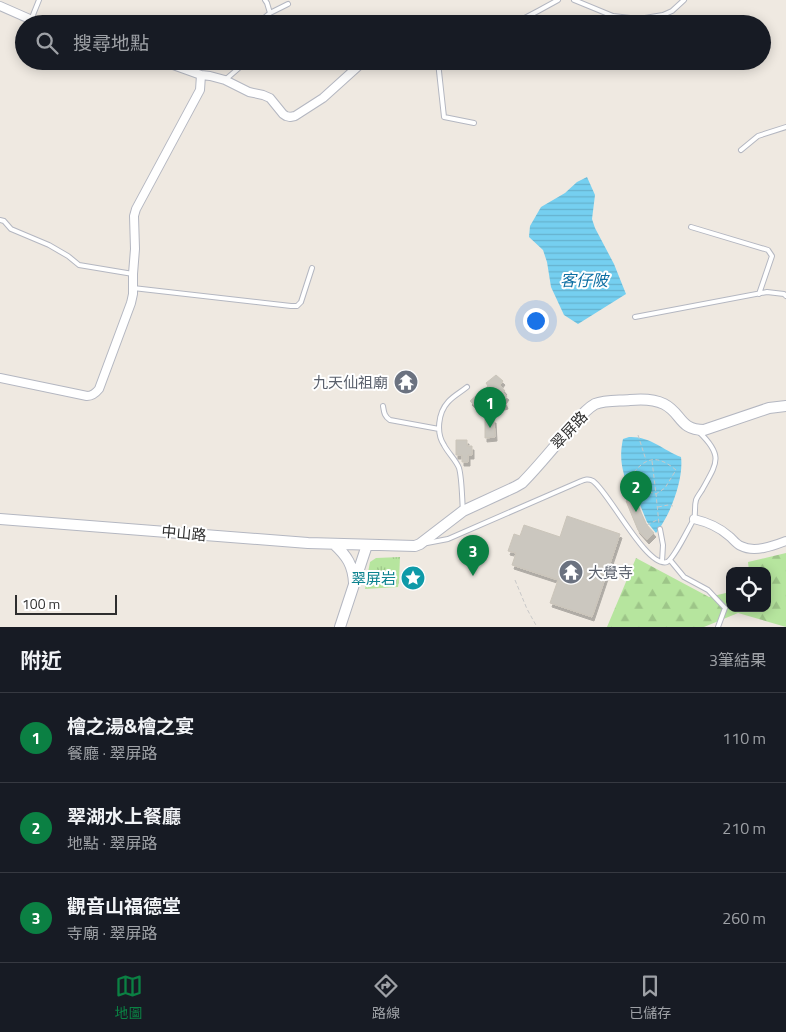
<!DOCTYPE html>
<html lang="zh-TW">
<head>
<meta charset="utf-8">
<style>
  body { margin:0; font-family:"Titillium Web","Noto Sans TC",sans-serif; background:#20242c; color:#f1f3f6 }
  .controls { position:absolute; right:15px; bottom:15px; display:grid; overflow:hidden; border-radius:10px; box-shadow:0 2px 12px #0003 }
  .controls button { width:45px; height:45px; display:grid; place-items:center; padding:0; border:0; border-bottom:1px solid #363941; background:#171b24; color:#f1f3f6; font:25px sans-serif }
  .scale { position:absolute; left:15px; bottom:12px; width:102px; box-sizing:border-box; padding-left:5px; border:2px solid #2e2e2e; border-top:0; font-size:14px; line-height:18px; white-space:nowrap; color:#2e2e2e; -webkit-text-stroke:4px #fff; paint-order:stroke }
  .you { position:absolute; left:535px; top:320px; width:18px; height:18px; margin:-12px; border:4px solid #fff; border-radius:50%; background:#1a73e8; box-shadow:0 0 0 8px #1a73e833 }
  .badge { display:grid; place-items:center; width:32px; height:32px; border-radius:50%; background:#0b8043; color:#fff; font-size:16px; font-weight:700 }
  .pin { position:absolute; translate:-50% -41px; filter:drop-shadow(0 1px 2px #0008) }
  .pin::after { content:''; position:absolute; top:26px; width:18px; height:15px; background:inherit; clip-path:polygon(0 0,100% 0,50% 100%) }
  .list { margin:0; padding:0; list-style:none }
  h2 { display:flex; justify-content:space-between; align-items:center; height:65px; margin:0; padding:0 20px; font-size:21px }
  h2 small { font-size:16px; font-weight:400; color:#9ea1a6 }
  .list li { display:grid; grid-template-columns:32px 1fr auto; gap:15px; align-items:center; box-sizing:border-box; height:90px; padding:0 20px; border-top:1px solid #363941 }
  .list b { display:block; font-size:19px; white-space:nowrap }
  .list p { margin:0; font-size:16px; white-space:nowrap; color:#9ea1a6 }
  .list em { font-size:16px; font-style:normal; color:#9ea1a6 }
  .icon { flex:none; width:28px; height:28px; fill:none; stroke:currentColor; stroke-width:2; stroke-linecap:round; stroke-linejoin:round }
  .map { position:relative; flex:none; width:786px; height:627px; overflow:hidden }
  .search { position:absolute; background:#171b24; box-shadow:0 2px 12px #0003; left:15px; right:15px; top:15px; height:55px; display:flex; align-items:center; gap:12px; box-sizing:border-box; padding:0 18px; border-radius:28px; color:#9ea1a6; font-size:19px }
  .sheet { height:335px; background:#171b24 }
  nav { display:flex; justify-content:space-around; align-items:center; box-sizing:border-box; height:70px; border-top:1px solid #363941; background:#171b24; font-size:14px; color:#9ea1a6 }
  nav a { display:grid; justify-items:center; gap:2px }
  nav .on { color:#0b8043 }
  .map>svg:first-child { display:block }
</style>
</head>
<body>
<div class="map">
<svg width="786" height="627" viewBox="0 0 786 627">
  <defs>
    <pattern id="grass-tufts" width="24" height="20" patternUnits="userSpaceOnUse" patternTransform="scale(1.25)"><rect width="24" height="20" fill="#b6e59e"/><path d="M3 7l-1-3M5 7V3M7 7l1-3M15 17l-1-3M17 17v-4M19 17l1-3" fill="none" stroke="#9dc588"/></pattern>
    <pattern id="forest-firs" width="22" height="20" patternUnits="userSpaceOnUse" patternTransform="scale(1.25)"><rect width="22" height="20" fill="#b6e59e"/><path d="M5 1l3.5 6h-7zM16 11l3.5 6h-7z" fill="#9dc588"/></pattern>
    <pattern id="water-rules" width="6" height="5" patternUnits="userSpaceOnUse" patternTransform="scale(1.25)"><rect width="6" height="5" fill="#75cff0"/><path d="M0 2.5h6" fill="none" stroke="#66b2ce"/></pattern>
    <filter id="shadow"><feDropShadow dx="2" dy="4" stdDeviation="0" flood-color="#0004"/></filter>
  </defs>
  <rect width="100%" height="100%" fill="#efe9e1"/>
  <!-- grass -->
  <path fill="url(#grass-tufts)" d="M400,557l-1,24 -1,6 -33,2 5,-27 6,-4z"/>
  <!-- forest -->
  <path fill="url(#forest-firs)" d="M786,553v74l-48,-14 -34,14h-97l29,-69 73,39 21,-5v16h37v-37h-18l-1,-9z"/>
  <!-- water -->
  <path fill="url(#water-rules)" d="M587,177l8,18 -3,24 3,9 19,36 12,30 -48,30 -14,-9 -13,-28 -4,-25 -4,-12 -14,-13 1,-11 11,-19 24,-14 12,-11z
    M629,437c21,-1 34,13 52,20 3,22 -11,59 -25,76l-9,-11 -11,-27 -5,1c-7,-21 -13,-34 -8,-57z"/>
  <!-- building -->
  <path fill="#cbc7bf" stroke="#cbc5ba" filter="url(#shadow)" d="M496,375l7,6 -3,4 5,6 -2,2 4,3 -3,4 2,5 -10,3 -4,-5 3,-3 -11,-10 4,-4 -2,-3z
    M479,393l5,5 -9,8 -5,-5z
    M485,419h9l1,18 -10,1z
    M456,440h11v6h5v9h-4v7h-6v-7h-6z
    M634,497l12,27 8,9 -7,7 -9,-10 -12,-29z
    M567,516l53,18 -28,83 -42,-14 8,-23 -46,-15 4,-12 -8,-2 6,-17 6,2 4,-11 36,12z"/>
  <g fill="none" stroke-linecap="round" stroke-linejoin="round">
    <defs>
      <path id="lane" d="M574,0l39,16 26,3 24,-4 9,-4 12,-11
        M270,13l18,-9
        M31,20l8,-20
        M519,21l19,-10 20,-11
        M257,24l13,-11 -3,-10 -2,-3
        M438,62l6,55 30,6
        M225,80l22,-19
        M741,150l17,-14 28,-9
        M0,220l4,1 7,8 38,16 19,11 11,9 54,9
        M691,227l77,23 4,6 -13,38
        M133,288l158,18h6l4,-4 11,-34
        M635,317l132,-25 17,2 2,2
        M383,406c1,6 1,10 7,14l49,9
        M463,511c-1,-11 -1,-33 -4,-43 -3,-8 -11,-15 -15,-23 -8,-12 -6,-32 4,-43 5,-6 13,-10 19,-15
        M660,529l3,16 -1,17
        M427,543l21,-4 131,-57c5,-2 9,-4 14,-1 16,11 54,88 74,81 7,-3 22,-35 27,-43 2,-6 0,-12 2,-19 1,-3 4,-7 6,-10 15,-27 22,-34 -3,-58
        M670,560l14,17 24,13 17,18 -7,19"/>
      <path id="street" d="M0,6l41,18
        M504,24l15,-3
        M162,61l39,14 9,1 15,4 24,12 14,3 7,3 13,16 3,2 4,1 5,-1 28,-18 41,-37
        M431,61l3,1 5,-1
        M0,378l87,18c5,0 8,-2 12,-7l32,-86 2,-9v-20l2,-25 -1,-33 2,-7 64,-119 1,-15
        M694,519c13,3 25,8 35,17 4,3 7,8 12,10 13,7 32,0 45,-5"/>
      <path id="secondary" d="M0,519l308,24 107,3 5,-2 43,-33 52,-24 7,-4c16,-16 30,-34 46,-52 8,-9 16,-21 27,-27 10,-4 24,-3 35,-4 10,-1 24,-1 34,4 18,9 15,26 40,26l65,-22 17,-2
        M334,544c13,12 19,21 20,39
        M340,627l27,-82"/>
    </defs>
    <!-- lane casing -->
    <use href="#lane" stroke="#b4b7c1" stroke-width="6"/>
    <!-- street casing -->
    <use href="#street" stroke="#b4b7c1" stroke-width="10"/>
    <!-- secondary casing -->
    <use href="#secondary" stroke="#b4b7c1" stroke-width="12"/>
    <!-- path -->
    <path stroke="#c9c9c9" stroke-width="1" stroke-dasharray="4 2.5" stroke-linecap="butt" d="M638,435l8,25
      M652,461l4,33 9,-6 11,-18c-19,-16 -31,-13 -45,6l14,14 11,4 3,30
      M658,507l10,-2 5,1
      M647,525l10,-5
      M515,580l12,29 10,18"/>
    <!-- lane -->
    <use href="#lane" stroke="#fff" stroke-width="4"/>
    <!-- street -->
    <use href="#street" stroke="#fff" stroke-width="8"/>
    <!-- secondary -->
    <use href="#secondary" stroke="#fff" stroke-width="10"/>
  </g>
  <!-- icons -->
  <defs>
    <symbol id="temple-disc" viewBox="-11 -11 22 22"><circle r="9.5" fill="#6b7280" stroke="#fff"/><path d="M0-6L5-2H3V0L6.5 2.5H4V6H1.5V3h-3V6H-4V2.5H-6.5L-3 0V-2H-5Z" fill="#fff"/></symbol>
    <symbol id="sight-disc" viewBox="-11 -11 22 22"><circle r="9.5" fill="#0f9aa8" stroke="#fff"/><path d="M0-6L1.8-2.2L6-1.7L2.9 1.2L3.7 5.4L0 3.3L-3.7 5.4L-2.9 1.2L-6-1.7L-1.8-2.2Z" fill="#fff"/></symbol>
  </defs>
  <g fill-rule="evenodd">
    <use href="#temple-disc" x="392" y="368" width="28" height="28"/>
    <use href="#temple-disc" x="557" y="558" width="28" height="28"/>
    <use href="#sight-disc" x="399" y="564" width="28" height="28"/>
  </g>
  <g text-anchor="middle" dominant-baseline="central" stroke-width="4" stroke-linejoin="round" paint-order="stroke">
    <!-- worship labels -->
    <g font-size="15" fill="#5b616d" stroke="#fff" text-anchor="end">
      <text x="388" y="382">九天仙祖廟</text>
      <text x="588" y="572" text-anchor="start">大覺寺</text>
    </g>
    <!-- street labels -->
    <g font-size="15" fill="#2e2e2e" stroke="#fff">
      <text transform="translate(569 430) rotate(-47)">翠屏路</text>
      <text transform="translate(184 533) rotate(5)">中山路</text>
    </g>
    <!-- culture labels -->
    <g font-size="15" fill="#0d838f" stroke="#fff" text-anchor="end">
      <text x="396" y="578">翠屏岩</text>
    </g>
    <!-- water labels -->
    <g font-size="16" font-style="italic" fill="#0d6fa3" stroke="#fff">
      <text x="584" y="280">客仔陂</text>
    </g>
  </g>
</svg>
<div class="controls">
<button><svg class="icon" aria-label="locate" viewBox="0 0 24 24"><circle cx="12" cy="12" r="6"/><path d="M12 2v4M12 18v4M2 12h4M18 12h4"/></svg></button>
</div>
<div class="scale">100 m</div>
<div class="you"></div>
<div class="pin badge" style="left:490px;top:428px">1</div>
<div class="pin badge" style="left:636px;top:512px">2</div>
<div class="pin badge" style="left:473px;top:576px">3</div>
<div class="search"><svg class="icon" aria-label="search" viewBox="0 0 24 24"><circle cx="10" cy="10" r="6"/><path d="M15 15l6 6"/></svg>搜尋地點</div>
</div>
<section class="sheet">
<h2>附近<small>3筆結果</small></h2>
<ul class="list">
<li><span class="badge">1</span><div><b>檜之湯&amp;檜之宴</b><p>餐廳 · 翠屏路</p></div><em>110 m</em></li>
<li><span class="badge">2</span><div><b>翠湖水上餐廳</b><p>地點 · 翠屏路</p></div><em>210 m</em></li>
<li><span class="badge">3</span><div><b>觀音山福德堂</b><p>寺廟 · 翠屏路</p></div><em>260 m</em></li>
</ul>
</section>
<nav>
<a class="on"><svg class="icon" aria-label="map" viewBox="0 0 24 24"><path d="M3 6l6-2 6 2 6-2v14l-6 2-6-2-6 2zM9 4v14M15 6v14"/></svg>地圖</a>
<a><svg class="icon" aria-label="directions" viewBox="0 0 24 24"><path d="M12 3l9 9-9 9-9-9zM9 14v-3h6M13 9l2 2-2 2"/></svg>路線</a>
<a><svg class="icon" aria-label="saved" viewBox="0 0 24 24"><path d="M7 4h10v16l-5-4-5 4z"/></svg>已儲存</a>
</nav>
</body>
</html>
